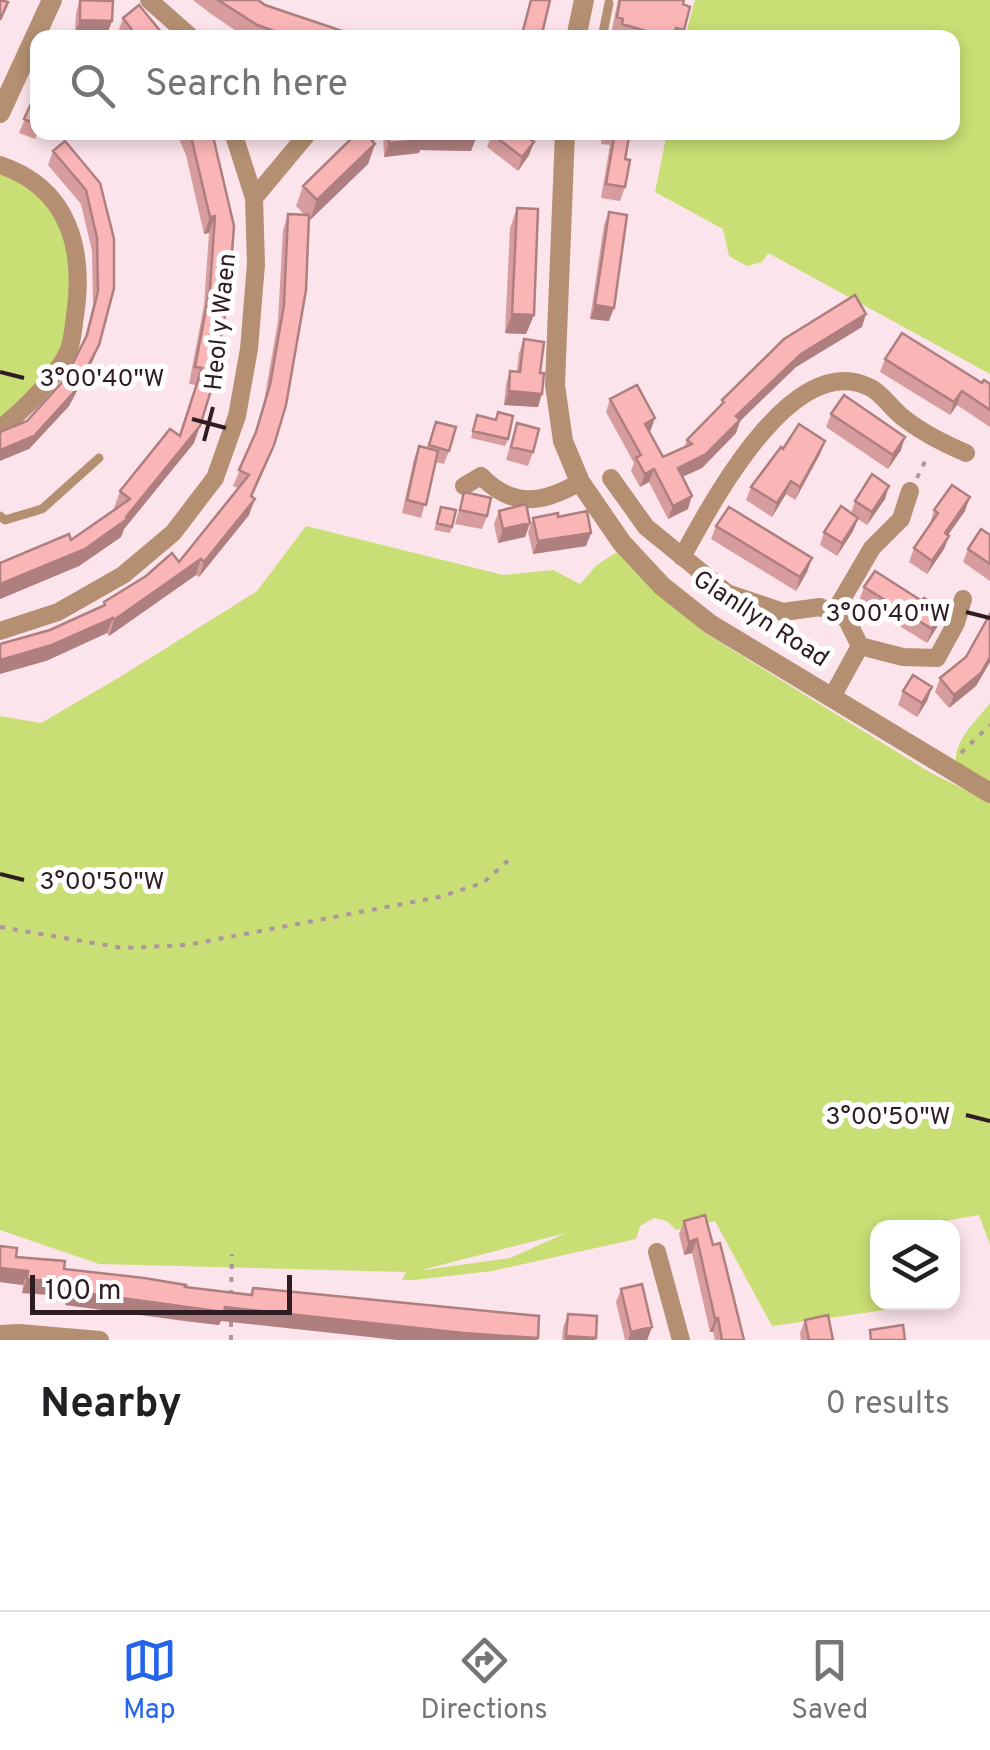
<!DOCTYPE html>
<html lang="en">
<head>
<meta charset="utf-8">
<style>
  body { margin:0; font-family:Overpass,sans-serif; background:#f2f2f2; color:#202124 }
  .controls { position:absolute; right:30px; bottom:30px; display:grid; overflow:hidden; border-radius:20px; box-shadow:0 5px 15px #0003 }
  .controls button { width:90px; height:90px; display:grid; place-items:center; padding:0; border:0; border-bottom:2px solid #e0e0e0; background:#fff; color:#202124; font:50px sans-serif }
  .scale { position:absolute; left:30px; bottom:25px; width:262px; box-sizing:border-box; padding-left:10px; border:5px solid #301c23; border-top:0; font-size:28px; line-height:35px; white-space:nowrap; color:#301c23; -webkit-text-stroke:8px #fff; paint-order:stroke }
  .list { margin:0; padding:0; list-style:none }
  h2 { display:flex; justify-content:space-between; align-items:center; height:130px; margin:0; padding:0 40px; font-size:42px }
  h2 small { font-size:32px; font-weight:400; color:#757577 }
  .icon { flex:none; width:55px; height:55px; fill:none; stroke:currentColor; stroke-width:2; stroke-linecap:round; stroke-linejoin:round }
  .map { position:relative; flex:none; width:990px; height:1340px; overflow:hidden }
  .search { position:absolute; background:#fff; box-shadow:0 5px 15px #0003; left:30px; right:30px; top:30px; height:110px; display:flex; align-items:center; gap:25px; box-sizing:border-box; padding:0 35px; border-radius:20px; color:#757577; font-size:38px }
  .sheet { height:270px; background:#fff }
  nav { display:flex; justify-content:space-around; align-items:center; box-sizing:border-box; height:140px; border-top:2px solid #e0e0e0; background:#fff; font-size:28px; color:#757577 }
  nav a { display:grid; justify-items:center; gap:5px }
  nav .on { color:#2563eb }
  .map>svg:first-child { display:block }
</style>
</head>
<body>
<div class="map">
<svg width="990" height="1340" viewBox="0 0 990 1340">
  <rect width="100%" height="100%" fill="#fbe4eb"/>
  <!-- green -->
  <path fill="#c9de74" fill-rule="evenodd" d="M695,0h295v374l-222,-121 -6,9 -15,4 -18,-10 -6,-27 -68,-37 12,-59 285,-1v-94l-267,-1z
    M0,165l69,55v131l-69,78z
    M306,526l197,49 50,-5 27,14 17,-19 20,-13 85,79 229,142 59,29v443l-11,-30 -69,12 -32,1v74l57,1 -163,23 -57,-105 -39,9 -9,-9 -13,-3 -14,8 -4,13 -144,32 -78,9h-12l4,-8 -307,-8 -99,-34v-514l41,7 79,-46 137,-86zM566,1233l-56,25 -86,12 1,-1z
    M990,703v86l-34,-20c-4,-28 18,-45 34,-66z"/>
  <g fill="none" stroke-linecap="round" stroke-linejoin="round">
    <!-- path -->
    <path stroke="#ac969d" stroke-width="4" stroke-dasharray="5 8" stroke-linecap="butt" d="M917,478l11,-23
      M961,753l29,-28
      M0,927l123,21 64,-3 252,-48 44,-14 29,-26
      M231,1295l1,-41
      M231,1340v-21"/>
    <!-- service -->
    <path stroke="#b48f72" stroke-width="9" d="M602,38l7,-35
      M0,516l5,4 37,-11 57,-51"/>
    <!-- minor -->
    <path stroke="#b48f72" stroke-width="18" d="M149,0l43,38
      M0,165c69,23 85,84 75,151 -2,12 -2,27 -8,38 -16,30 -41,53 -67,75
      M254,198l55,-66
      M611,478l35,49 81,66 56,19 37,-5 26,11 14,28 -28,51
      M464,486l17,-10c32,33 63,27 99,6
      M682,557c30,-54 111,-210 189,-169 13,7 22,23 34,31 18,14 40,25 61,34
      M834,613l38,-65 29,-29 9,-28
      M0,631l58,-19 65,-37 50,-42 42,-55 22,-62 12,-67 7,-85 -2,-66 -21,-66
      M860,646l43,11 34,1 19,-35 7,-24
      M657,1252l24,88
      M0,1334l19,-1 81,7"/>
    <!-- tertiary -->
    <path stroke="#b48f72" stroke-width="20" d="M576,38l8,-38
      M0,113l52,-113
      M565,132l-10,253 8,56 17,41 42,61 40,43 48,38 280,169"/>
  </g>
  <!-- wall -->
  <path fill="#d79c9d" d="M80,0l32,21 -5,13 -32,-1 1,-20z
    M193,0h65l7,5 80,27 114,6h-212l-36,-24z
    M618,0h66l-1,4 7,3 -9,31h-64v-2l-6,-2z
    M123,18l43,20h-48l-1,-3z
    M38,88v44l-3,7 -16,-6z
    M176,132h36l22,94 -40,217 -70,86 -3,8 -42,29 -79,33v-36l71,-23 44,-31 -1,-1 6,-17 59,-55 17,-51 -7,-1 15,-79 5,-72 -5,1 -18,-79z
    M383,132h93v6l-5,13 -51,-1 -1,3 -35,4z
    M493,132l41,10 -5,13 -11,16 -31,-24z
    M603,132h27l-5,27v28l-5,14 -19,-3 9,-53 -9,-1z
    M65,141l49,98 -20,119 -25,48 -40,43 -2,-28 38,-42 19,-38 9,-36 -1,-54 -11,-47 -33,-39 5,-14z
    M375,144l-7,20 -58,56 -1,-1 -35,226 -22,52 -3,18 -50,62 -3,-2 -87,61 -2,-3 -61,28 4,-31 52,-24 2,-4 75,-40 59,-74 -5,-2 20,-47 11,-38 14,-80 5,-91 5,-16 17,1 -9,-9 7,-20z
    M517,208l17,107 -8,19 -21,-1 5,-105z
    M609,212v109l-19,-2 14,-94z
    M862,327l-66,40 -56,54 -4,12 -34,35 -20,9 6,32 -20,10 -19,-37 -9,5 -9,-16 3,-8 -28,-51 4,-13 40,33 13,25 21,-9 3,-8 33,-34 2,-6z
    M524,339l16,34 -2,34 -34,-2 2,-21 4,-13h7l2,-18z
    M885,359l105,25v43l-33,-22 -7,10 -70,-43z
    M831,414l70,36 -13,19 -62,-42z
    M497,419l11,20 -3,7 -34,-8 4,-16z
    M436,422l13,29 -5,13 -8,-2 -15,56 -19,-5 12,-54 5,-13 8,2z
    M517,423l16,29 -5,14 -22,-6z
    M825,441l-5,13 -25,46 -9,-6 -14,23 -26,-17 5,-13 32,-38z
    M464,492l23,24 -5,13 -27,-5z
    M885,499l-18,26 -9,-6 -5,12 -16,25 -17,-11 4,-13 27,-19 4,-12z
    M441,507l11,20 -2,6 -16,-3z
    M934,510l31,1 -17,24 1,1 -5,13 -17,25 -18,-12 5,-14 16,-24z
    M499,511l31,12 -5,14 -27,6 -4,-19z
    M558,517l33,16 -5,13 -53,8 -5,-22 5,-14z
    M716,526l96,32 -5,14 -11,19 -85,-52z
    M990,535v46l-27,-19 5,-13z
    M864,587l75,37 -12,19 -68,-42z
    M990,614v48l-14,24 -27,22 -14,-16 5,-14 26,-21z
    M932,687l-5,14 -10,16 -19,-12 5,-14z
    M684,1221l29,24 31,95h-29l-2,-8h-3l-18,-79 -8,2 -5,-21z
    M0,1246l16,11 48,12 121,18 65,8 3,-7 286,28 -318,5 -2,4 -28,-3 -126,-17 1,-9 -44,-3 1,-8 -23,-3z
    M621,1289l31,38 -5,13h-22l-9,-38z
    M568,1314l27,26h-33l1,-12z
    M805,1320l28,20h-32l-1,-7z"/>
  <!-- shaded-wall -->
  <path fill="#af7f7f" d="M80,20l32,1 -5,13 -32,-1z
    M424,137l52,1 -5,13 -51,-1 -1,3 -35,4 5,-14z
    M534,142l-5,13 -11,16 4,-14z
    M375,144l-7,20 -58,56 7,-20z
    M215,216l-6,17 -5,1 6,-17z
    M595,305l19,3 -5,13 -19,-2z
    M512,314l22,1 -8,19 -21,-1z
    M866,314l-4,13 -66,40 -56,54 -4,12 -34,35 -29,13 5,-13 58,-52 65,-62z
    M99,345l-5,13 -25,48 -40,43 -29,12v-11z
    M509,391l33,3 -4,13 -34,-2z
    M962,391l-5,14 -7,10 4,-13z
    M655,418l-5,14 -10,5 5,-13z
    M200,426l-6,17 -70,86 -3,8 -42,29 -79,33v-15l126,-67z
    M905,437l-4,13 -13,19 5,-14z
    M825,441l-5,13 -25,46 5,-13z
    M274,445l-28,65 9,-11 -6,16 -50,62 5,-15 47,-66z
    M654,469l-5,13 -9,5 5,-13z
    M791,481l-5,13 -14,23 5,-14z
    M889,486l-4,13 -18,26 5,-13z
    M692,496l-4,13 -20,10 5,-13z
    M970,497l-5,14 -25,35 5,-13z
    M858,518l-5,13 -16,25 5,-13z
    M530,523l-5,14 -27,6 5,-14z
    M591,533l-5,13 -53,8 5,-13z
    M949,536l-5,13 -17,25 5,-13z
    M812,558l-5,14 -11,19 4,-14z
    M201,559l-5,16 -87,61 5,-16z
    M944,611l-5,13 -12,19 5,-14z
    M113,618l-6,15 -61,28 -46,13v-14z
    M990,657v5l-14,24 -27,22 5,-13z
    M932,687l-5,14 -10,16 5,-14z
    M697,1239l-5,14 -8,2 5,-13z
    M0,1268l28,3 -5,14 -23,-3z
    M27,1279l44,4 -5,13 -44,-3z
    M70,1291l155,16 313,31 -1,2h-140l-176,-19 -2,4 -154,-20z
    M718,1318l-5,14h-3l5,-13z
    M652,1327l-5,13h-19l3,-8z
    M566,1336l30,2 -1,2h-30z"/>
  <!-- building -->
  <path fill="#fab5b6" stroke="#af7f7f" stroke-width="2.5" d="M0,0l8,2 -8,18z
    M80,0l33,1 -1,20 -32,-1z
    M218,0h40l7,5 80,27 114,6h-165l-37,-13z
    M531,0h19l-9,38h-20z
    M620,0h64l-1,4 7,3 -6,23 -8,-2 -3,10h-3l-48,-14 1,-5 -6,-2z
    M139,5l27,33h-28l-15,-20z
    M38,88v37l-14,-6z
    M190,132h22l22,94 -5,66 -17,95 -12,39 -74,91 1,2 -42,30 -85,35v-21l69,-29 2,6 59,-41 -10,-8 50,-62 10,7 22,-68 -7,-1 15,-79 5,-72 -5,1z
    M358,132h6l11,12 -58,56 -14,-14z
    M388,132h88v6l-52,-1v3l-35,3z
    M493,132h28l13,10 -12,15 -30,-23z
    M615,132h15l-5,27 5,1 -5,27 -19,-3z
    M65,141l35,42 14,56v49l-15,57 -25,47 -40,44 -34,14v-18l27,-11 38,-42 22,-44 11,-44 -1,-53 -11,-48 -33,-39z
    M517,208l21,1 -4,106 -22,-1z
    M609,212l18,3 -13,93 -19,-3z
    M288,214l21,1 -3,75 -20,115 -12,40 -23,51 4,3 -51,63 -3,-3 -87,61 -1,-2 -61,27 -52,15v-16l50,-14 55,-25 -1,-3 42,-26 26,-23 7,9 70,-87 -10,-5 17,-38 14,-47 14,-80z
    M855,295l11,19 -65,40 -65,62 4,4 -34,34 -28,14 14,28 -19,10 -19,-37 -9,5 -9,-16 5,-3 -31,-56 27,-14 18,33 -10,6 18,33 29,-13 -5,-4 37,-38 -2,-2 62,-61z
    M902,333l80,50 2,-3 6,4v26l-28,-19 -8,11 -69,-43z
    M524,339l20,3 -4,31h4l-2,21 -33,-3 1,-20 10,1z
    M844,395l61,42 -12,18 -62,-41z
    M498,412l15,4 -5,23 -35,-8 4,-16 19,5z
    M436,422l20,5 -7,24 -20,-6z
    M517,423l22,6 -6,23 -22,-5z
    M799,424l26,17 -25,46 -9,-6 -14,22 -26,-16 30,-40 2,2z
    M419,446l19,5 -12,54 -19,-5z
    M872,474l17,12 -17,26 -17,-11z
    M952,485l18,12 -25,36 4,3 -17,25 -18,-13 24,-35 -4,-3z
    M464,492l27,6 -4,18 -27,-6z
    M526,504l4,19 -27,6 -4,-18z
    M841,506l17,12 -16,25 -18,-11z
    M441,507l15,3 -4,17 -15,-4z
    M729,507l83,51 -12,19 -84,-51z
    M587,511l4,22 -53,8 -5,-23 25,-5v4z
    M981,529l9,6v29l-22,-15z
    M875,571l47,30 2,-3 20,13 -12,18 -68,-42z
    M990,614v43l-9,16 -27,22 -14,-17 26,-21z
    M913,675l19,12 -10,16 -19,-12z
    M705,1215l8,30 7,-2 24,97h-22l-4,-22 -3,1 -18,-80 -8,3 -5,-21z
    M0,1246l17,2 -1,9 49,4 -1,8 80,9 42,7 -1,2 67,8 1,-7 286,28 -1,22 -75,-5 -238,-26 -1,5 -154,-21 1,-8 -44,-4 1,-8 -28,-3z
    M642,1284l10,43 -21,5 -10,-43z
    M568,1314l29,2 -1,22 -30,-2z
    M828,1315l5,25h-24l-4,-20z
    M903,1325l2,15h-34l-1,-10z"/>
  <!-- ticks -->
  <path fill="none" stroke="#301c23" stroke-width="4" d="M0,372l24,6M192,419l34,9M204,441l9,-34M966,612l24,6M0,874l24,6M966,1115l24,6"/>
  <g text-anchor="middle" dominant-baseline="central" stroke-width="10" stroke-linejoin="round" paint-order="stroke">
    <!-- street labels -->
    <g font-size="25" fill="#301c23" stroke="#fff">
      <text transform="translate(222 322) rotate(-84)">Heol y Waen</text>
      <text transform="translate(760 620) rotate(33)">Glanllyn Road</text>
    </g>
  </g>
  <g font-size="25" text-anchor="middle" fill="#301c23" stroke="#fff" stroke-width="10" stroke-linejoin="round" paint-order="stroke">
    <text x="102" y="386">3°00'40"W</text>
    <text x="888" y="621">3°00'40"W</text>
    <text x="102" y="889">3°00'50"W</text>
    <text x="888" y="1124">3°00'50"W</text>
  </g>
</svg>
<div class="controls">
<button><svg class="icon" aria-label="layers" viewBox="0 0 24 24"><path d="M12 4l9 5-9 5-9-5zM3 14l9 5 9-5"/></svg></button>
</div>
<div class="scale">100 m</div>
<div class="search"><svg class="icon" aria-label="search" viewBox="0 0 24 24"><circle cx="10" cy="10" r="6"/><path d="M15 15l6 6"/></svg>Search here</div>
</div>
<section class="sheet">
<h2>Nearby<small>0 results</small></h2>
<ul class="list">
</ul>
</section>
<nav>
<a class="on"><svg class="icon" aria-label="map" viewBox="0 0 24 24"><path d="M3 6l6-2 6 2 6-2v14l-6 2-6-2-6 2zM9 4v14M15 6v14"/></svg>Map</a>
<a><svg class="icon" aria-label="directions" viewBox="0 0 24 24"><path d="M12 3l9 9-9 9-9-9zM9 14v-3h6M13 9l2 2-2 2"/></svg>Directions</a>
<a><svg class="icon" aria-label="saved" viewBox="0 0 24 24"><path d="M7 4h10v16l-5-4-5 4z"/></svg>Saved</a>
</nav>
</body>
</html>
